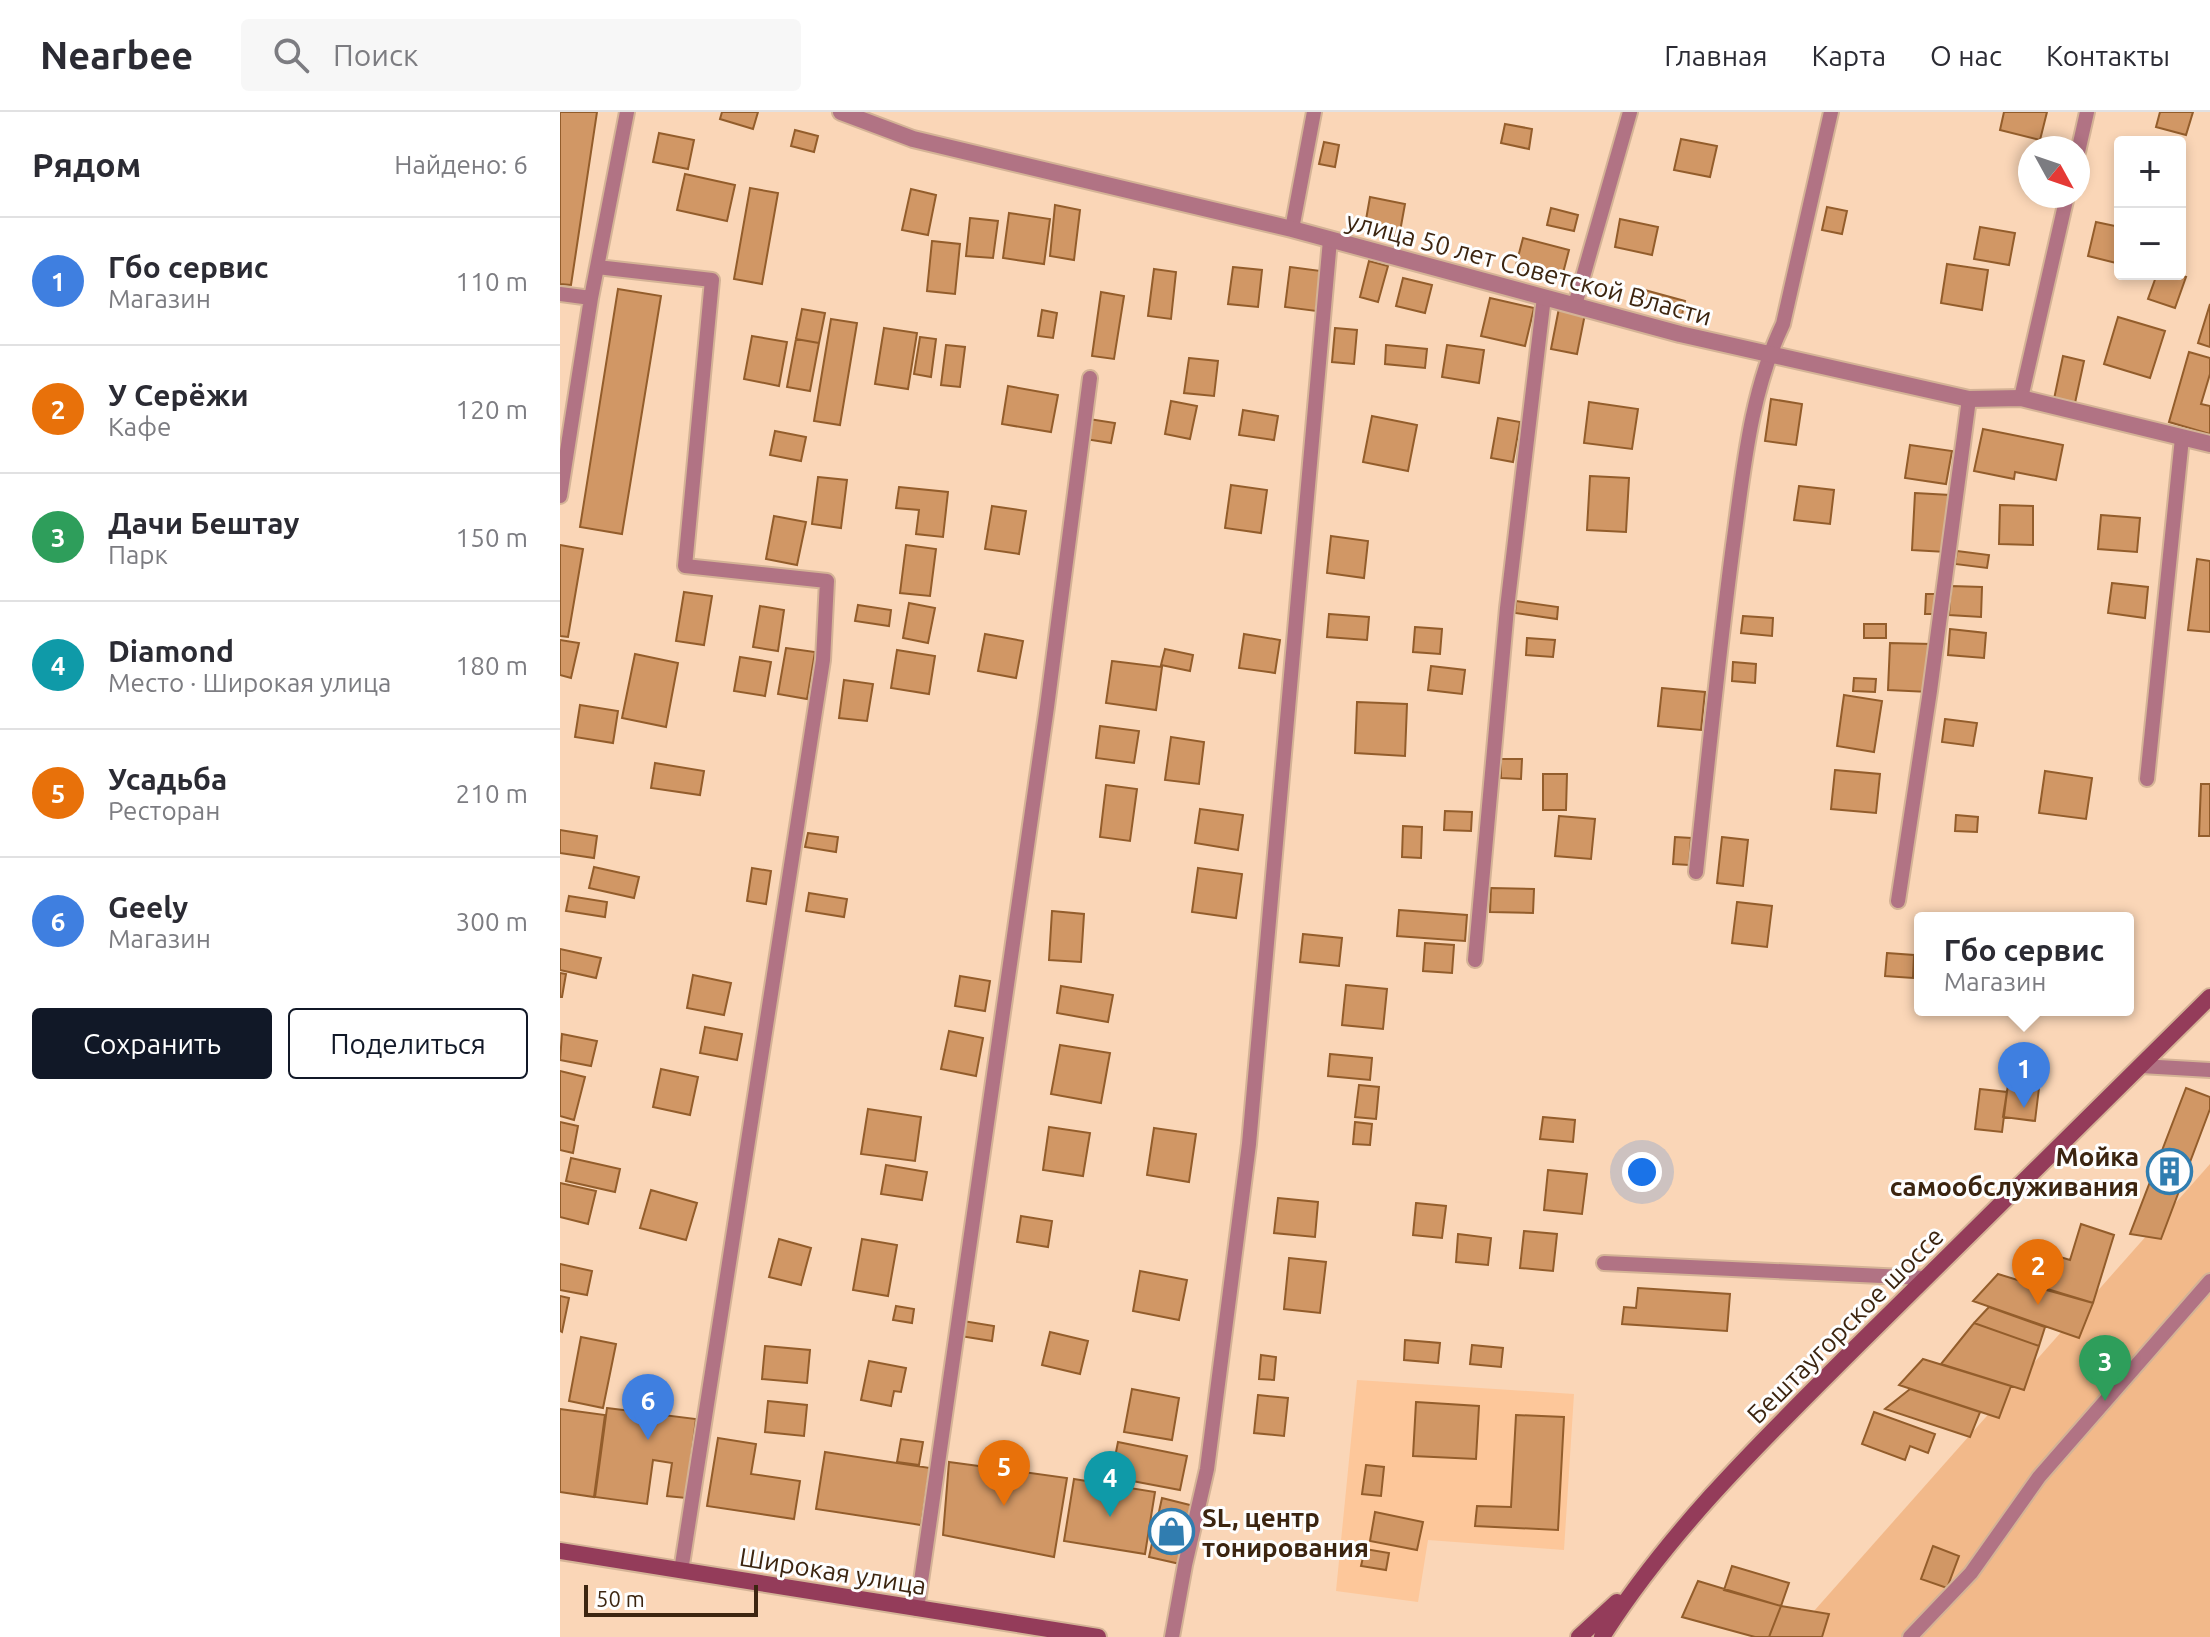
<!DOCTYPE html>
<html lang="ru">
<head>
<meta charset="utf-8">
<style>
  body { margin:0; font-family:Ubuntu,sans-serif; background:#f7f7f7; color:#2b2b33 }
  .controls { position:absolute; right:24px; top:24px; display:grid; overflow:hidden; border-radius:8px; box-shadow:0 4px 12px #0003 }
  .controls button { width:72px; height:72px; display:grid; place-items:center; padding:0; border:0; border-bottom:2px solid #e1e1e2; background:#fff; color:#2b2b33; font:40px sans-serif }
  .compass { position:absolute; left:1458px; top:24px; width:72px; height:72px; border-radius:50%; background:#fff; box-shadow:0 4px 12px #0003; rotate:130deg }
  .scale { position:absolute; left:24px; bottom:20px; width:174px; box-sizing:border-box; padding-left:8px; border:4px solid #3c2510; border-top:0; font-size:22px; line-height:28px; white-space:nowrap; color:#3c2510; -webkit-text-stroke:6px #fefefe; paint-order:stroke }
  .you { position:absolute; left:1082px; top:1060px; width:28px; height:28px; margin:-20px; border:6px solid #fff; border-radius:50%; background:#1a73e8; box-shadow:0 0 0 12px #1a73e833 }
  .badge { display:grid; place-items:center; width:52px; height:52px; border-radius:50%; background:#111827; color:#fff; font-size:26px; font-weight:700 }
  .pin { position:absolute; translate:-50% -66px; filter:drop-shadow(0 2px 4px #0008) }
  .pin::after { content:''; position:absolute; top:42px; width:28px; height:24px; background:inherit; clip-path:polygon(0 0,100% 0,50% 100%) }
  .popup { position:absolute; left:1354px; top:800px; width:220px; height:104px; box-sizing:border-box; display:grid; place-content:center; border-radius:8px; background:#fff; filter:drop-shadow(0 2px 6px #0005); font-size:26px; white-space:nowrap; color:#7c7c81 }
  .popup b { font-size:30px; color:#2b2b33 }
  .popup::after { content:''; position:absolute; left:50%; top:100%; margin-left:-16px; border:16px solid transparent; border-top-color:#fff }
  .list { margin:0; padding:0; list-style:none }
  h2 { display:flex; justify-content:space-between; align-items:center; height:104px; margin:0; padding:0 32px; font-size:34px }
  h2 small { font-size:26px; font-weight:400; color:#7c7c81 }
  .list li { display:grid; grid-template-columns:52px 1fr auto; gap:24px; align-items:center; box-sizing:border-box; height:128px; padding:0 32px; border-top:2px solid #e1e1e2 }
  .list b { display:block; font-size:30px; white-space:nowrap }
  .list p { margin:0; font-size:26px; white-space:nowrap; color:#7c7c81 }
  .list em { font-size:26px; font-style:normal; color:#7c7c81 }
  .actions { display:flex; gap:16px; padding:24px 32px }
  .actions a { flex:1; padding:18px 0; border:2px solid #111827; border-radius:8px; text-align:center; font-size:28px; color:#111827 }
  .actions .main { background:#111827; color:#fff }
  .icon { flex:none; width:44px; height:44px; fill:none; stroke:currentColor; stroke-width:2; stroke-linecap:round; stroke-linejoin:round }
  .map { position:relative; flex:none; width:1650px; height:1525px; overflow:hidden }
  header { display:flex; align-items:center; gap:48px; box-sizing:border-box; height:112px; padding:0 40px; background:#fff; border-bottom:2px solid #e1e1e2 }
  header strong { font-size:38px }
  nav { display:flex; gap:44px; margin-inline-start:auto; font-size:28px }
  .search { width:560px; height:72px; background:#f7f7f7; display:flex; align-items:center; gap:20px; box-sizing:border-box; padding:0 28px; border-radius:8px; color:#7c7c81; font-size:30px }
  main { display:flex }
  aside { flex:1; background:#fff }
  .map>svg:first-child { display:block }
</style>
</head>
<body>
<header>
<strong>Nearbee</strong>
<div class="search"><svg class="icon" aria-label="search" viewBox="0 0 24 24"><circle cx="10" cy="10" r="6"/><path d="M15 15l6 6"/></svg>Поиск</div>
<nav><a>Главная</a><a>Карта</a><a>О нас</a><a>Контакты</a></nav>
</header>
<main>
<aside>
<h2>Рядом<small>Найдено: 6</small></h2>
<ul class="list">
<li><span class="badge" style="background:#3f7fe0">1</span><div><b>Гбо cервис</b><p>Магазин</p></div><em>110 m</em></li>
<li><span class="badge" style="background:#e8710a">2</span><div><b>У Серёжи</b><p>Кафе</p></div><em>120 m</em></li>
<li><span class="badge" style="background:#2e9e5b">3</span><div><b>Дачи Бештау</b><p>Парк</p></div><em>150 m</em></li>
<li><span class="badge" style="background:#0f9aa8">4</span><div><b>Diamond</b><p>Место · Широкая улица</p></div><em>180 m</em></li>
<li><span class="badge" style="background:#e8710a">5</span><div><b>Усадьба</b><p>Ресторан</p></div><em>210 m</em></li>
<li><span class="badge" style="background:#3f7fe0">6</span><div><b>Geely</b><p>Магазин</p></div><em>300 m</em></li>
</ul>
<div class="actions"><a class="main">Сохранить</a><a>Поделиться</a></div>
</aside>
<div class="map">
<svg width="1650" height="1525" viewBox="0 0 1650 1525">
  <rect width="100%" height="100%" fill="#fad6b7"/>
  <!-- built -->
  <path fill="#fdc79a" d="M797,1268l217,14 -10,156 -136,-10 -10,62 -82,-11z"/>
  <!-- green -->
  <path fill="#f2b98a" d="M1650,1052v473h-419z"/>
  <!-- building -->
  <path fill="#d19765" stroke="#935d2b" stroke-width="2" d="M0,0h37l-26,173 -11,-1z
    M162,0h36l-5,17 -33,-10z
    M1444,0h43l-7,28 -40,-10z
    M1600,0h33l-7,23 -30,-8z
    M945,12l27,5 -3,20 -28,-6z
    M235,18l23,6 -4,16 -23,-6z
    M99,21l35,7 -6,29 -35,-7z
    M1121,27l36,7 -7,31 -36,-7z
    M764,30l15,3 -4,22 -16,-3z
    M125,62l50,11 -8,36 -50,-11z
    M190,76l28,5 -16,91 -28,-5z
    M351,77l25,6 -8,40 -26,-5z
    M810,85l35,7 -6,33 -35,-6z
    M495,93l25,5 -6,50 -24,-4z
    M1267,95l20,4 -5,23 -20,-4z
    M991,96l27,7 -4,16 -27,-6z
    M449,101l41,6 -6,45 -41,-6z
    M410,106l28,3 -5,37 -27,-2z
    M1060,107l38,8 -6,28 -37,-8z
    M1536,110l24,5v37l-32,-8z
    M1420,115l35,6 -6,32 -35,-6z
    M963,126l46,12 -7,27 -46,-12z
    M372,129l28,3 -5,50 -28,-3z
    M809,149l19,5 -10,36 -18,-5z
    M1387,152l41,6 -6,40 -41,-7z
    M673,155l29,3 -4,37 -30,-3z
    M730,155l31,4 -5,40 -31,-4z
    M594,157l22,3 -5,47 -23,-3z
    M1597,162h19l10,3 -11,31 -27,-9z
    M843,166l29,7 -7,28 -29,-7z
    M58,177l43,7 -39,238 -42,-7z
    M1081,177l44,12 -3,14 -45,-11z
    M541,180l23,4 -10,63 -22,-3z
    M930,186l44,10 -9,38 -44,-10z
    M1650,192v43l-12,-4z
    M999,196l26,6 -8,40 -26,-5z
    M242,197l23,4 -6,30 -23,-4z
    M482,198l15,3 -4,25 -15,-2z
    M1558,205l47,14 -15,47 -46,-14z
    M271,207l26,4 -17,102 -26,-4z
    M324,216l33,5 -9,56 -33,-5z
    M775,216l22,2 -3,34 -22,-2z
    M192,224l35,6 -8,44 -35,-7z
    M360,225l16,2 -5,38 -17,-3z
    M236,227l23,4 -9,48 -23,-4z
    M386,233l19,2 -5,40 -19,-2z
    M826,233l41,4 -2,19 -40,-4z
    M887,233l37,5 -5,33 -37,-6z
    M1629,240l21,6v16l-9,30 9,2v28l-41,-12z
    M1503,244l21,5 -9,42 -21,-4z
    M629,246l29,3 -4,35 -30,-3z
    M448,274l50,9 -7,37 -49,-8z
    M1211,287l31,5 -6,41 -31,-4z
    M611,289l26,5 -7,33 -25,-5z
    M1029,290l49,7 -6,40 -48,-6z
    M683,298l35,6 -4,24 -35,-5z
    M812,304l45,9 -9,46 -45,-9z
    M938,306l22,4 -7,40 -22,-4z
    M529,307l26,4 -4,20 -26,-4z
    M1423,317l80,16 -7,35 -41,-8 -1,7 -40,-8z
    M215,319l31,6 -5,24 -31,-6z
    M1350,333l42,6 -6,33 -41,-6z
    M1030,364l39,2 -3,54 -39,-2z
    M258,365l29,3 -6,48 -29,-4z
    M671,373l36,5 -6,43 -36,-5z
    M1239,374l35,4 -4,34 -36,-4z
    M339,375l49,5 -5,45 -27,-3 3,-24 -23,-2z
    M1355,381l35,2 -4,57 -34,-2z
    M1440,393l33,1v39l-34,-1z
    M432,394l34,5 -7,43 -34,-5z
    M1541,403l39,3 -3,34 -39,-3z
    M214,404l32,6 -9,43 -31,-6z
    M771,424l37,5 -4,37 -37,-5z
    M0,433l23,4 -15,88 -8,-1z
    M346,433l30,4 -6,47 -30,-3z
    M1397,439l32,4 -2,13 -32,-4z
    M1637,447l13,2v71l-22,-2z
    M1552,471l36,4 -3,31 -37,-5z
    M1391,474l31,1 -1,30 -32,-2z
    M124,480l28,4 -8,49 -28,-4z
    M1366,482h17v20h-18z
    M956,489l42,6 -1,12 -42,-6z
    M349,491l26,5 -7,35 -25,-5z
    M298,493l33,5 -2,16 -34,-5z
    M200,494l24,4 -6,41 -25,-4z
    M769,502l40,3 -2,23 -40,-3z
    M1183,504l30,2 -1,18 -31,-3z
    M1304,512h22v14h-22z
    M855,515l27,2 -2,25 -27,-2z
    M1390,517l36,4 -2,25 -36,-3z
    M425,522l38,7 -7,37 -38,-7z
    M684,522l36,6 -5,33 -36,-5z
    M967,526l28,2 -2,17 -27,-2z
    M0,528l19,3 -8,35 -11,-3z
    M1330,531l41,1 -2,48 -41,-2z
    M226,536l29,4 -8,47 -29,-5z
    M605,537l28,6 -3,16 -29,-6z
    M337,538l38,6 -6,38 -38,-6z
    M75,542l43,9 -12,64 -44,-9z
    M180,545l31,5 -6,34 -31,-5z
    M552,549l50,6 -6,43 -50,-7z
    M1173,550l23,2 -1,19 -23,-2z
    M871,554l34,4 -3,24 -34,-4z
    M1294,566l22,1 -1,13 -22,-1z
    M284,568l29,4 -6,37 -28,-3z
    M1102,576l43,4 -4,38 -43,-4z
    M1284,583l38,6 -8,51 -37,-6z
    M797,590l50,2 -2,52 -50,-3z
    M20,593l38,6 -5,32 -38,-6z
    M1385,607l32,4 -4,23 -31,-4z
    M540,614l39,5 -5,32 -38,-5z
    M611,625l33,5 -5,42 -34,-4z
    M941,647h21l-1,20 -20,-1z
    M95,651l49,8 -4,24 -49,-7z
    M1275,658l45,4 -4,39 -45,-4z
    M1485,659l47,7 -6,41 -47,-6z
    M983,662h24l-1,36h-23z
    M1641,672h9v52h-11z
    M546,673l31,4 -7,52 -30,-4z
    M640,697l43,6 -5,35 -43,-7z
    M885,699l27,1 -1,19 -27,-1z
    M1396,703l22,2 -1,15 -22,-1z
    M999,704l36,3 -4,40 -36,-3z
    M843,714l19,1 -1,31 -19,-1z
    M0,718l37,6 -3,22 -34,-5z
    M248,721l30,4 -2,15 -31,-5z
    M1115,725l16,1 -2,27 -16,-1z
    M1162,725l26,3 -5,46 -26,-3z
    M34,755l45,10 -5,21 -45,-10z
    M192,756l19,3 -5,33 -19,-3z
    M638,756l44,6 -6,44 -44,-6z
    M931,776l43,1 -1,24 -43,-1z
    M249,781l38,6 -3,18 -38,-6z
    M9,784l38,6 -2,15 -39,-6z
    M1177,790l35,4 -5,41 -35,-4z
    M839,798l68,5 -2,26 -68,-5z
    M492,799l32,3 -3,48 -32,-2z
    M743,822l39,4 -3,28 -39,-4z
    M865,831l29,2 -2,28 -29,-2z
    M0,837l41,9 -5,20 -36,-8z
    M1327,841l27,2 -1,23 -28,-2z
    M0,861l6,1 -4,23h-2z
    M133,863l38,8 -7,32 -37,-7z
    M400,864l30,5 -5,30 -30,-5z
    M786,873l41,4 -4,40 -41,-4z
    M501,874l52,9 -5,27 -51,-9z
    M145,915l37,7 -5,26 -37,-7z
    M389,919l34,7 -7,38 -35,-7z
    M2,922l35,7 -6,25 -31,-6z
    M500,933l50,8 -9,50 -50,-9z
    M770,942l42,4 -2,22 -42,-4z
    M101,957l37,8 -8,38 -37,-8z
    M0,959l25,6 -11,43 -14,-4z
    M799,973l20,2 -3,32 -21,-2z
    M1448,973l31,3 -4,33 -32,-4z
    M1626,976l24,9v12l-49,130 -31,-5z
    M1420,977l27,3 -5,40 -27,-3z
    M308,997l53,8 -6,44 -54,-7z
    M983,1005l32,3 -2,22 -33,-3z
    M0,1010l18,4 -5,27 -13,-3z
    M795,1010l17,2 -2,21 -17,-1z
    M489,1015l41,6 -7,43 -40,-6z
    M594,1016l42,6 -7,48 -42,-7z
    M11,1046l49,11 -5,23 -49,-11z
    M326,1053l41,7 -5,28 -41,-6z
    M988,1058l39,4 -5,40 -38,-4z
    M0,1071l36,8 -8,33 -28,-7z
    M91,1078l46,13 -11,37 -46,-12z
    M718,1086l40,4 -3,35 -41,-4z
    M856,1091l30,3 -4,32 -29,-3z
    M461,1104l31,5 -4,26 -31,-5z
    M1521,1112l33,11 -21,68 -68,-19 12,-34 33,10z
    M964,1119l33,3 -4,37 -33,-3z
    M898,1122l33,4 -3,27 -32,-3z
    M219,1127l32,9 -10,37 -32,-8z
    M302,1127l35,6 -9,51 -35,-6z
    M729,1146l37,4 -6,51 -36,-4z
    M0,1152l32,7 -5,24 -27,-5z
    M580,1159l47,9 -8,40 -46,-9z
    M1438,1162l95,29 -14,35 -106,-37z
    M1078,1176l92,6 -3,37 -105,-7 2,-17 12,1z
    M0,1184l9,2 -7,34 -2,-1z
    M336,1194l18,3 -2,14 -19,-3z
    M1429,1195l56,20 -6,19 -65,-23z
    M403,1209l31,5 -2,15 -32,-5z
    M1414,1211l65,23 -15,44 -83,-26z
    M490,1220l38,9 -8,33 -38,-9z
    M21,1225l35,7 -13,64 -34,-7z
    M845,1228l35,3 -2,20 -34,-3z
    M912,1233l31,3 -2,19 -31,-3z
    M205,1234l45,4 -3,33 -45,-4z
    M701,1243l15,2 -2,23 -15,-1z
    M1363,1247l88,27 -12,32 -100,-33z
    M309,1249l37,7 -5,24 -7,-1 -3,15 -30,-6z
    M572,1277l47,9 -7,42 -48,-8z
    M1350,1277l70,23 -10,25 -85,-28z
    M698,1283l30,3 -4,38 -30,-3z
    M208,1289l39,4 -3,31 -39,-4z
    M856,1290l63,4 -3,53 -63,-3z
    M47,1296l89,11 -10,79 -19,-2 5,-33 -19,-3 -6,44 -52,-7z
    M0,1297l45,6 -11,82 -34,-5z
    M1314,1300l61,22 -7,19 -18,-7 -5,14 -43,-16z
    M956,1303l48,2 -6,113 -83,-4 2,-20 34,1z
    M158,1326l38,6 -5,30 49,7 -6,38 -87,-13z
    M341,1327l22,3 -4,23 -22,-3z
    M558,1330l69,14 -7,34 -69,-13z
    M265,1340l105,16 -9,57 -105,-16z
    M389,1350l118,16 -13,79 -111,-22z
    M806,1353l18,2 -3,29 -19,-2z
    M514,1367l81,13 -10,62 -81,-13z
    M602,1386l32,8 -14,58 -31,-7z
    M815,1400l48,10 -6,28 -47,-9z
    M1373,1434l26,10 -12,32 -26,-9z
    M805,1437l24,4 -3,17 -25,-4z
    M1172,1454l57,17 -8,23 -57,-16z
    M1138,1469l83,25 -12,31h-14l-73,-20z
    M1221,1494l48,8 -7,23h-53z"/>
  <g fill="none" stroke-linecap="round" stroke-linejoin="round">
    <defs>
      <path id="service" d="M1518,40l9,-40
        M732,117l22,-117
        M37,155l30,-155
        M0,182l31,4 6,-31 115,13 -27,286 142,15 -4,79 -142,911
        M1015,193l55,-193
        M1461,286l46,-202
        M0,384l31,-198
        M1587,667l35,-341
        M1136,760c12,-112 23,-223 38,-334 10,-73 17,-147 49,-214l48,-212
        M1338,789l32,-210 39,-292
        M915,848l32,-352 37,-311
        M1581,954l69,4
        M1044,1151l321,15
        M357,1497l130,-902 43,-329
        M612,1525l13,-72 22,-96 42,-325 81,-904
        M1350,1525l61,-64 68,-96 171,-196"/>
      <path id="minor" d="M281,0l72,27 379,90 388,105 289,65 52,-1 189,46"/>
      <path id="secondary" d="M0,1439l538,86
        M1019,1525l38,-35
        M1042,1525c69,-109 164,-200 255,-291 117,-117 236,-232 353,-349"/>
    </defs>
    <!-- service casing -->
    <use href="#service" stroke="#d4b396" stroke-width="18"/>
    <!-- minor casing -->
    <use href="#minor" stroke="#d4b396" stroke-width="20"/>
    <!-- secondary casing -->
    <use href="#secondary" stroke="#d4b396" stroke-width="20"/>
    <!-- service -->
    <use href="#service" stroke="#b17384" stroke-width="14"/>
    <!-- minor -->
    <use href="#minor" stroke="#b17384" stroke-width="16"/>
    <!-- secondary -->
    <use href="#secondary" stroke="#943c5a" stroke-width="16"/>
  </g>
  <!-- icons -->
  <defs>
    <symbol id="building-ring" viewBox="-11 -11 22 22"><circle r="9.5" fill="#fefefe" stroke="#307db0" stroke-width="1.5"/><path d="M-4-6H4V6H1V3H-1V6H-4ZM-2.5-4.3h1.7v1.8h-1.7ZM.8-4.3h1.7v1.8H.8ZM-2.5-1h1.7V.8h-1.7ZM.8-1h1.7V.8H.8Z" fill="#307db0"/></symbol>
    <symbol id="shop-ring" viewBox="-11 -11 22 22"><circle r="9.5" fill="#fefefe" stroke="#307db0" stroke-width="1.5"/><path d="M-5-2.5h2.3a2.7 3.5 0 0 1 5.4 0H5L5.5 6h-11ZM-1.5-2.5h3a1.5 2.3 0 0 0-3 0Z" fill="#307db0"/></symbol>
  </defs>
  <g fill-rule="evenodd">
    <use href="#building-ring" x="1584" y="1034" width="51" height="51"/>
    <use href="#shop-ring" x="586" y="1394" width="51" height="51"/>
  </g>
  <g text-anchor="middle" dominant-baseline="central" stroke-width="6" stroke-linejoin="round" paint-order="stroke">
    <!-- street labels -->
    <g font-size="26" fill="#3c2510" stroke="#fefefe">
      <text transform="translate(969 156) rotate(15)">улица 50 лет Советской Власти</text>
      <text transform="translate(1285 1213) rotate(-45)">Бештаугорское шоссе</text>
      <text transform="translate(273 1459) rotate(9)">Широкая улица</text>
    </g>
    <!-- poi labels -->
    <g font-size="26" font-weight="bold" fill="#3c2510" stroke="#fefefe" text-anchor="end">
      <text x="1579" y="1044">Мойка<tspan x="1579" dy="30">самообслуживания</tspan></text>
      <text x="642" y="1405" text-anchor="start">SL, центр<tspan x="642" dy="30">тонирования</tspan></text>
    </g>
  </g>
</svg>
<div class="controls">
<button>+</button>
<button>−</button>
</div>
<svg class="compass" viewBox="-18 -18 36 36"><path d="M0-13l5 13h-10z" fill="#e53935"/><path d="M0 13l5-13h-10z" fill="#7c7c81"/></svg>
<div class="scale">50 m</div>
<div class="you"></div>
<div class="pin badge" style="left:1464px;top:996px;background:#3f7fe0">1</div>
<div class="popup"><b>Гбо cервис</b>Магазин</div>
<div class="pin badge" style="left:1478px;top:1193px;background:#e8710a">2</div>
<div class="pin badge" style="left:1545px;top:1289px;background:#2e9e5b">3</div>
<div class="pin badge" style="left:550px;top:1405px;background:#0f9aa8">4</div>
<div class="pin badge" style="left:444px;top:1394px;background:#e8710a">5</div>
<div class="pin badge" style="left:88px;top:1328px;background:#3f7fe0">6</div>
</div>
</main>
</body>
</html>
